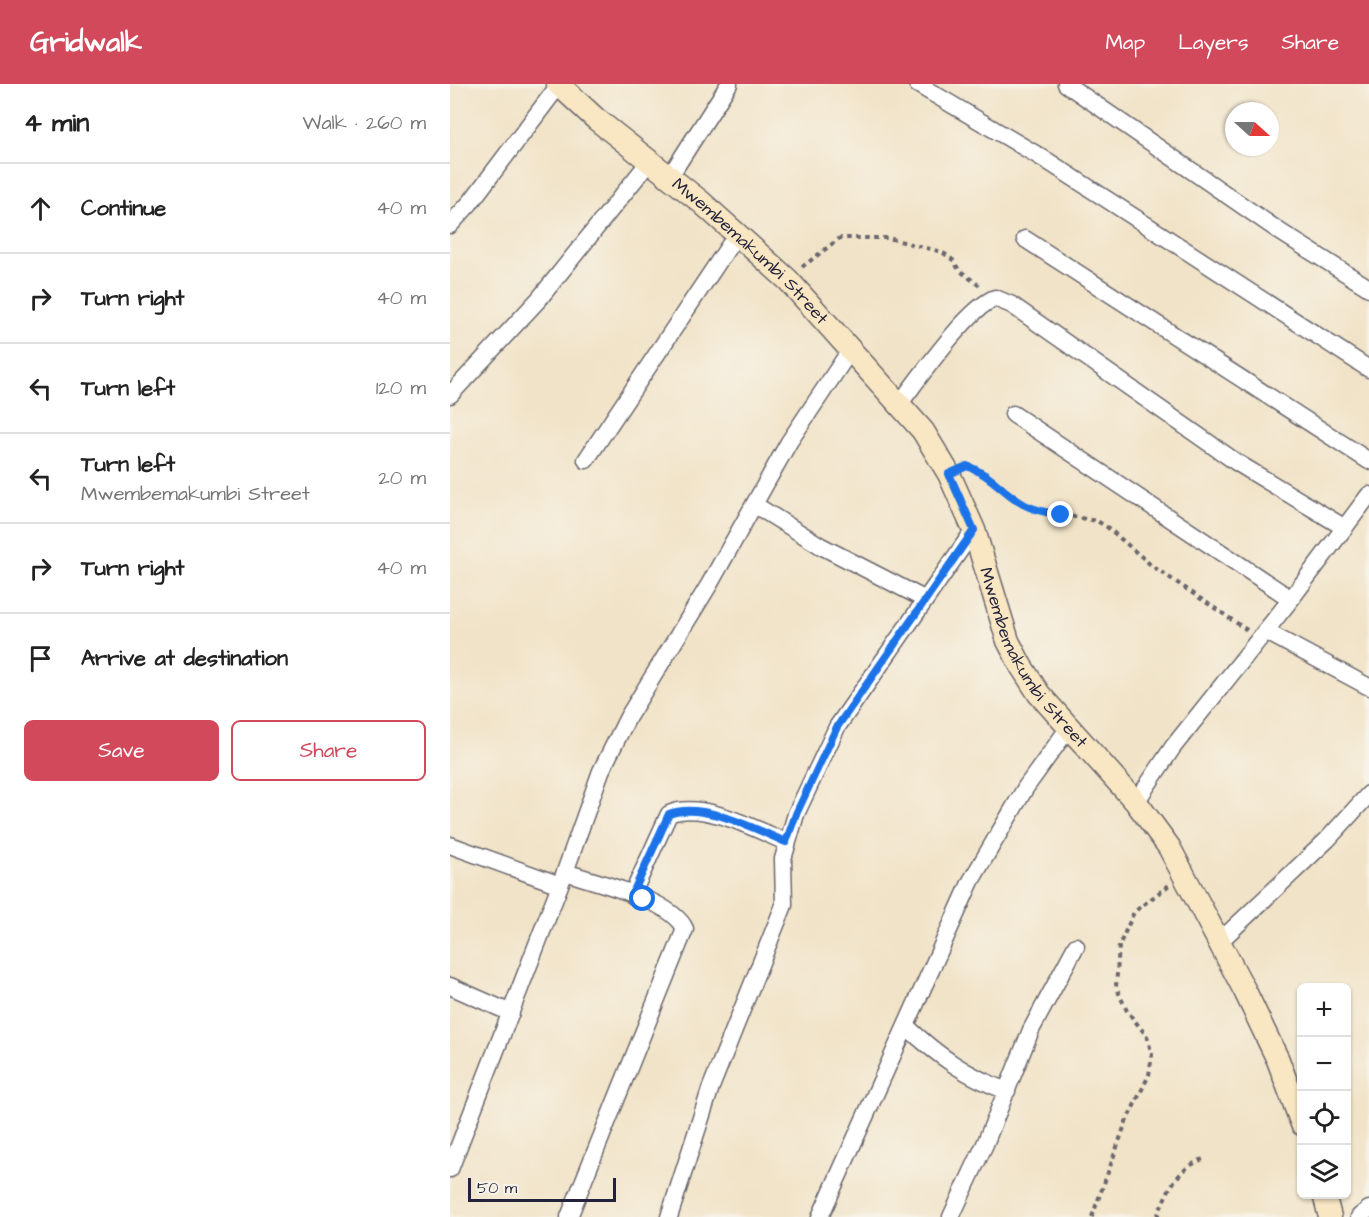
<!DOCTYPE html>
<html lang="en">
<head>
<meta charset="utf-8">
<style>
  body { margin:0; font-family:"Architects Daughter",sans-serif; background:#f6f6f6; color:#222 }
  .controls { position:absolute; right:18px; bottom:18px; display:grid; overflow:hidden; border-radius:9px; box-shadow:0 2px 4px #0004 }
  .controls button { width:54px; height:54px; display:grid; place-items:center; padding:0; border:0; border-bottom:2px solid #e0e0e0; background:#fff; color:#222; font:30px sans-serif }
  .compass { position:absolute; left:775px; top:18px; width:54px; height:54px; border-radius:50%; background:#fff; box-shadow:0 2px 4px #0004; rotate:111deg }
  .scale { position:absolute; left:18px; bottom:15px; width:148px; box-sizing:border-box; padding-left:6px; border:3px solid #22223b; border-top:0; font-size:16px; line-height:21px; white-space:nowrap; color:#22223b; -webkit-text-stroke:4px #f7f3e8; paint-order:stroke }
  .stop { position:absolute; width:18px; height:18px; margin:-14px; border:4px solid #1a73e8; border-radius:50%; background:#fff }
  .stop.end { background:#1a73e8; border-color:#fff; box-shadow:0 2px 6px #0008 }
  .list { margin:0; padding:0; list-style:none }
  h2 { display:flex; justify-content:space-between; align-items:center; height:78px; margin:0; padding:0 24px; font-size:26px }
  h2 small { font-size:20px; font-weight:400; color:#767676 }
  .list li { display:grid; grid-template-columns:39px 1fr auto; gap:18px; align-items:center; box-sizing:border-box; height:90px; padding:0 24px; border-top:2px solid #e0e0e0 }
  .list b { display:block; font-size:22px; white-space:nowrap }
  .list p { margin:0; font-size:20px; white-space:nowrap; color:#767676 }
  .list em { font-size:20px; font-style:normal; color:#767676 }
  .actions { display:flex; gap:12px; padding:18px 24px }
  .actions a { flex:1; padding:14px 0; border:2px solid #d1495b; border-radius:9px; text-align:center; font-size:21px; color:#d1495b }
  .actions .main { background:#d1495b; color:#fff }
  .icon { flex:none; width:33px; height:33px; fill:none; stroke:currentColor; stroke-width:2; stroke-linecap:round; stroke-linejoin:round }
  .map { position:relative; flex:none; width:919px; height:1133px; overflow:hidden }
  header { display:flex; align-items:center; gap:36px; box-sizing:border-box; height:84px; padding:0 30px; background:#d1495b; color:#fff }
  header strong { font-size:28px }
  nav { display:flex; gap:33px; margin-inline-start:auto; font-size:21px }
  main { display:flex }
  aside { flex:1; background:#fff }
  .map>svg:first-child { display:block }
</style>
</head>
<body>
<header>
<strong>Gridwalk</strong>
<nav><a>Map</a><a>Layers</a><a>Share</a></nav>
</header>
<main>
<aside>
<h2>4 min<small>Walk · 260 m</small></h2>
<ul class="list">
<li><svg class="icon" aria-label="ahead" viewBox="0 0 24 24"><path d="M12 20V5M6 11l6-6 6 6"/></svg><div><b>Continue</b></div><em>40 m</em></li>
<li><svg class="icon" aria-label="right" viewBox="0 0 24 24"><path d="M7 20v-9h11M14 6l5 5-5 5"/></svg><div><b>Turn right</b></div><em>40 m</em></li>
<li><svg class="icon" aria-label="left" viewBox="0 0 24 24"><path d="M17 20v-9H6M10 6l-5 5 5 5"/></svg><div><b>Turn left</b></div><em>120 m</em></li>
<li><svg class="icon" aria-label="left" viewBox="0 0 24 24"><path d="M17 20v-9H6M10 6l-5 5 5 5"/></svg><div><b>Turn left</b><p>Mwembemakumbi Street</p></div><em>20 m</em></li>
<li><svg class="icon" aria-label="right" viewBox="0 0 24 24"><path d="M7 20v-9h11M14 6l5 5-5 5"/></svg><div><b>Turn right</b></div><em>40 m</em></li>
<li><svg class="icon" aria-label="arrive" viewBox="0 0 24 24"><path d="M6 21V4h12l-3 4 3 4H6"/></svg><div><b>Arrive at destination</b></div></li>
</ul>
<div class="actions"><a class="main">Save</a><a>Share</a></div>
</aside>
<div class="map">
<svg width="919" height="1133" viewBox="0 0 919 1133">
  <rect width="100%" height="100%" fill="#f7f3e8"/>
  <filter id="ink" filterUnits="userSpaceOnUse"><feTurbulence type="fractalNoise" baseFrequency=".0167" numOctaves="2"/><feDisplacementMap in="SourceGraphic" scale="12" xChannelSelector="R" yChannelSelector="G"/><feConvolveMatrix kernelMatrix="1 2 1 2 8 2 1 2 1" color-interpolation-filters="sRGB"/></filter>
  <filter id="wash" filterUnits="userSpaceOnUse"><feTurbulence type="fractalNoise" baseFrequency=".008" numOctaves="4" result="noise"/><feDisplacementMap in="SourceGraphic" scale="24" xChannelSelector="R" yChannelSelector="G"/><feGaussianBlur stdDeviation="1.35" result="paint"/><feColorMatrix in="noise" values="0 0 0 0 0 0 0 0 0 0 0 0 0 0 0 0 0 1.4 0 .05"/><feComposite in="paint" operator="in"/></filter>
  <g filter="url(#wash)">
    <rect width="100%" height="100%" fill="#f1e3c7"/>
  </g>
  <g filter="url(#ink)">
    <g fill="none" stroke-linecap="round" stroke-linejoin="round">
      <defs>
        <path id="street" d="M467,0l132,78 320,207
          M616,0l216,149 87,55
          M220,92l59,-92
          M0,141l20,-22 89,-118
          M575,155l344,222
          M0,311l89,-96 110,-137
          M450,319c20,-26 68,-95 95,-105l17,7 224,157 109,66
          M563,330l278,185
          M136,376l151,-226
          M305,421l66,41 103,53
          M815,547l104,56
          M686,718l37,-55 118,-148 78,-104
          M0,761l110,40
          M115,788c30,10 108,28 120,57l-116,288
          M182,811l37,-81c33,-14 86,15 117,28
          M769,858l108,-102 42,-46
          M0,902l61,27
          M456,942c31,29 60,50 101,65
          M0,1085l115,-297 36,-101 27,-54 81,-132 80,-143 62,-93
          M219,1133l42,-130 73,-182 -1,-46 13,-45 41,-87 137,-197
          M370,1133l151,-336 55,-94 44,-61
          M501,1133l34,-73 46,-114 45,-84
          M909,1133l10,-8"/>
        <g id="secondary">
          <path id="s1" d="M108,0l38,35 105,83 87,78 135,151 26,43 25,56 34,111 13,25 18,28 97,108 33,45 76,144 33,69 24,64"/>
          <path d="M874,1110l6,23"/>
        </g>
      </defs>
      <!-- street casing -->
      <use href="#street" stroke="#6a666c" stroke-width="19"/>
      <!-- secondary casing -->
      <use href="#secondary" stroke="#6a666c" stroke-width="25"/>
      <!-- path -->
      <path stroke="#6a666c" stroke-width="4" stroke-dasharray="4.5 4.5" stroke-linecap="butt" d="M352,183l38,-29h48l54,14 11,8 6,10 22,17
        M519,382l21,11 34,28 23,7 50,9 10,6 44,38 96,65
        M642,1133l34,-95 23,-47 3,-20 -5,-19 -20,-25 -11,-24 3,-41 15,-34 35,-27
        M707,1133c11,-28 20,-49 49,-59"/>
      <!-- street -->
      <use href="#street" stroke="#fff" stroke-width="16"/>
      <!-- secondary -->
      <use href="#secondary" stroke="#f9e7c3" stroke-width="22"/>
    </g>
  </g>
  <g fill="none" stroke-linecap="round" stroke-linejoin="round" filter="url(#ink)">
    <!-- route -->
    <path stroke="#1a73e8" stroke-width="8" d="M193,815l-11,-4 37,-81c33,-13 86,15 117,28l10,-28 41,-87 137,-197 -25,-56 18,-8c24,8 37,28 58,39 11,6 24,8 36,10"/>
  </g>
  <g text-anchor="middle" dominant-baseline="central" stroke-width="6" stroke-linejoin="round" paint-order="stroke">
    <!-- street labels -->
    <g font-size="18" fill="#22223b" stroke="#f7f3e8">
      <text stroke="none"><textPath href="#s1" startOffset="255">Mwembemakumbi Street</textPath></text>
      <text stroke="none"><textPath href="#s1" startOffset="759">Mwembemakumbi Street</textPath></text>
    </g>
  </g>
</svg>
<div class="controls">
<button>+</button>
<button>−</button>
<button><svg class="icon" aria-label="locate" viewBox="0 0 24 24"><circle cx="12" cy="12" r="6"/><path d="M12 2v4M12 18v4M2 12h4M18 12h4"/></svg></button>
<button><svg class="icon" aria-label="layers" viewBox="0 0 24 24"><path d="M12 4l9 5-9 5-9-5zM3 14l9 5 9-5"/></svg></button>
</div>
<svg class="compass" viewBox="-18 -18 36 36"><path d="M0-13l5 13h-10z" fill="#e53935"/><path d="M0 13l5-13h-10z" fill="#767676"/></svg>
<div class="scale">50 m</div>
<div class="stop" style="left:193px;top:815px"></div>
<div class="stop end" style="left:611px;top:431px"></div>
</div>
</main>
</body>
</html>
